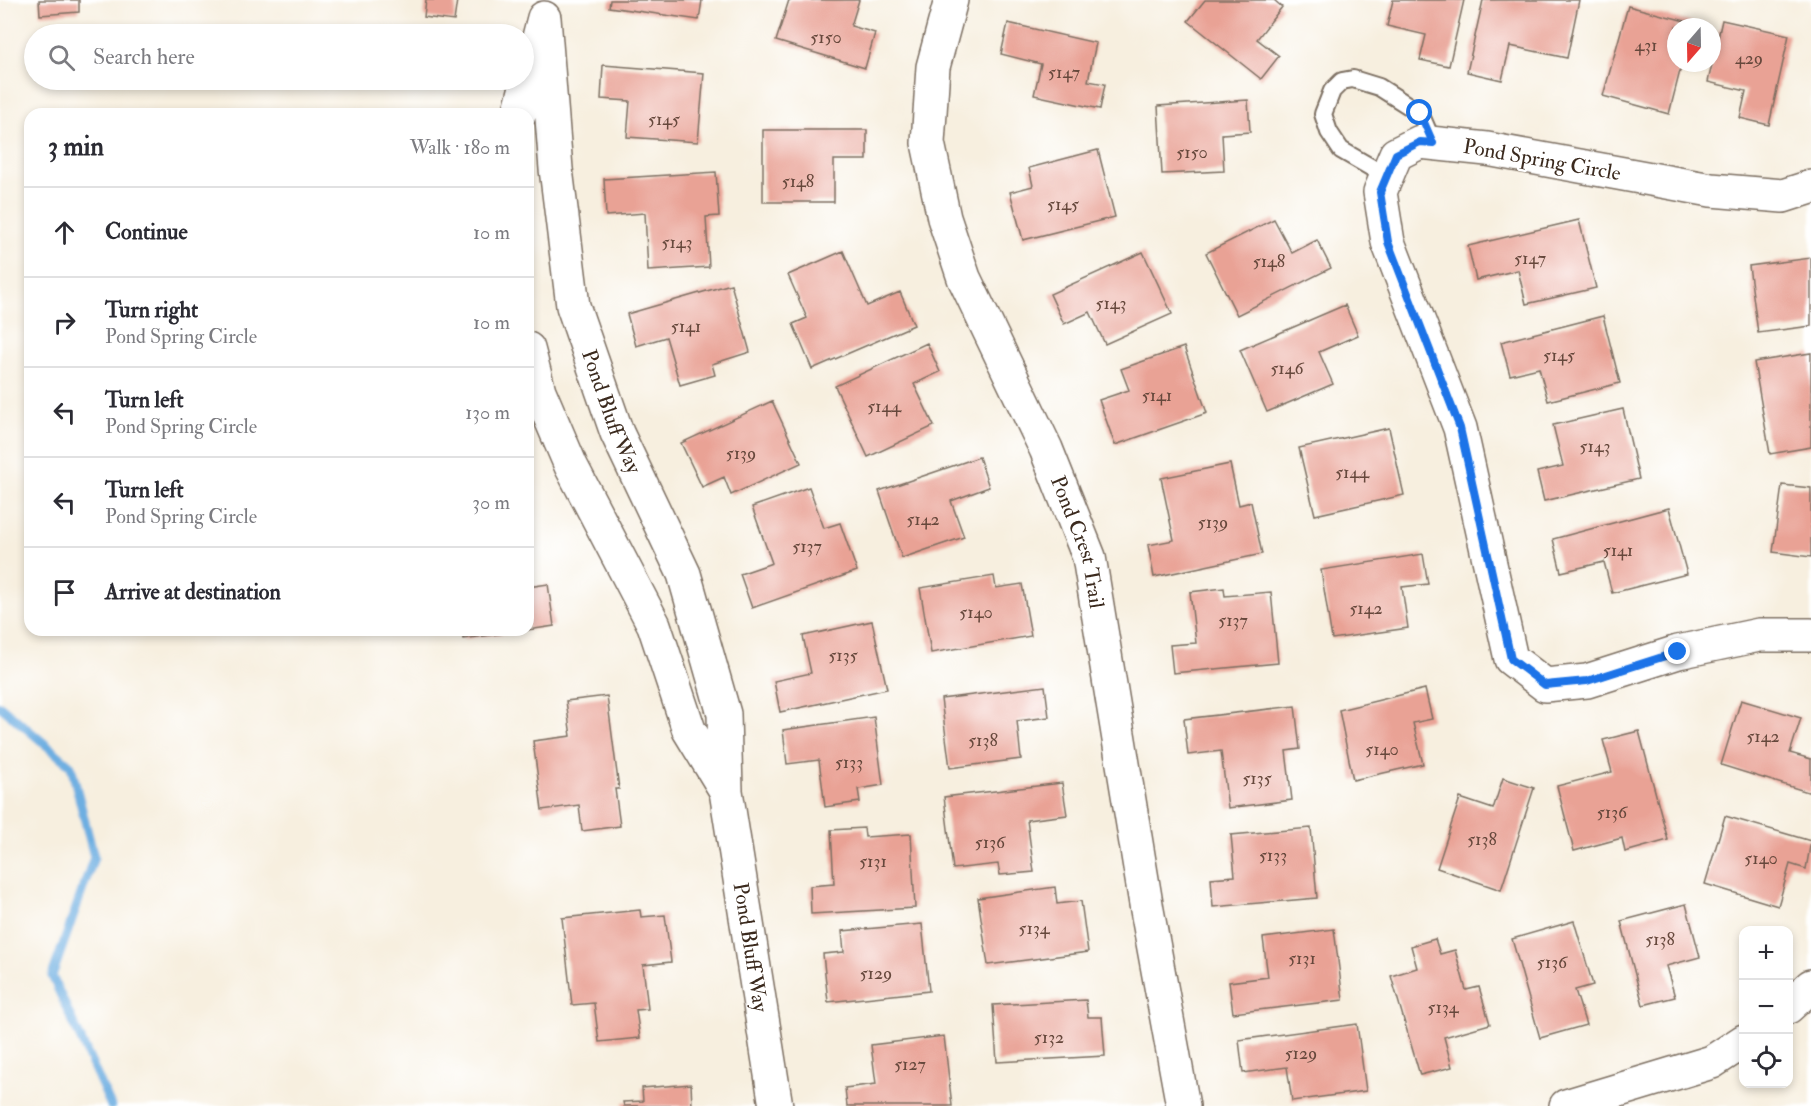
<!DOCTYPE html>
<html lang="en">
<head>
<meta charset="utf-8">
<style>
  body { margin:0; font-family:"IM FELL Double Pica",serif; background:#f2f2f3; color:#2b2b33 }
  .controls { position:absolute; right:18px; bottom:18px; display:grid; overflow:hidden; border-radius:12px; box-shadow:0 3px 9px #0003 }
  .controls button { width:54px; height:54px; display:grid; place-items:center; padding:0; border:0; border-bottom:2px solid #e1e1e2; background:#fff; color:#2b2b33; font:30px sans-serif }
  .compass { position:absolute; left:1667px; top:18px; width:54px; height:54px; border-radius:50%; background:#fff; box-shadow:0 3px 9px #0003; rotate:200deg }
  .stop { position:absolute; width:18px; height:18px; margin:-14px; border:4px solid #1a73e8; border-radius:50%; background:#fff }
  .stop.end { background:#1a73e8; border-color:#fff; box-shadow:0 2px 6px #0008 }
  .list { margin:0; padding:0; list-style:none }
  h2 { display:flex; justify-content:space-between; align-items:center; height:78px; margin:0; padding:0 24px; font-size:26px }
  h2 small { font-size:20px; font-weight:400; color:#7c7c81 }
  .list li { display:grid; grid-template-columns:39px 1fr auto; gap:18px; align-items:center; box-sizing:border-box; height:90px; padding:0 24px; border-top:2px solid #e1e1e2 }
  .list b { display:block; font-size:22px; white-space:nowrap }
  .list p { margin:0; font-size:20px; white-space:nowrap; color:#7c7c81 }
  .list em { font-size:20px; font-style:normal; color:#7c7c81 }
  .icon { flex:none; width:33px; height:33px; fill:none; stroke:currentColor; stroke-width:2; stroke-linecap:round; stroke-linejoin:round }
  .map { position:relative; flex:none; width:1811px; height:1106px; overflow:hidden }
  .search { position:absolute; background:#fff; box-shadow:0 3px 9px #0003; left:24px; top:24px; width:510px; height:66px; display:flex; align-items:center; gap:15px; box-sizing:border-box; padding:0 21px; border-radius:33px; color:#7c7c81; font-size:22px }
  .panel { position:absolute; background:#fff; box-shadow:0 3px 9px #0003; left:24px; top:108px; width:510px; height:528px; border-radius:18px }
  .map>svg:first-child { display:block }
</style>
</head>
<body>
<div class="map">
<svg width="1811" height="1106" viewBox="0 0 1811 1106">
  <rect width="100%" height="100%" fill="#fff"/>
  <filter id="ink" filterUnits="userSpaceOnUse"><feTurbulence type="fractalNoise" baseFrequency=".0167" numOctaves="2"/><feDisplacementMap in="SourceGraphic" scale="12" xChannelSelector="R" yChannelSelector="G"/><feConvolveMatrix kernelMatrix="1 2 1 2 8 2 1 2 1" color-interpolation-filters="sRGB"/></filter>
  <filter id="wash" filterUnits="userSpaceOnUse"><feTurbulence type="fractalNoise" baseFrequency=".008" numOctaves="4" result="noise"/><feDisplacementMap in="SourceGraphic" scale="24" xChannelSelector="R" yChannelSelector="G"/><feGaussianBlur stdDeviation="1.35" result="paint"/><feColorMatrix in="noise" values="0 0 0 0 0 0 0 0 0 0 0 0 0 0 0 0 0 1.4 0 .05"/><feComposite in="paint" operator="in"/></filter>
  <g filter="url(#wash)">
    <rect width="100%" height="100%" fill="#f7efdf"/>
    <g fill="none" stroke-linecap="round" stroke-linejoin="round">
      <!-- stream -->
      <path stroke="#6daee1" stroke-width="9" d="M0,706l71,60 23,91 -42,119 59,130"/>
    </g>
    <g id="blocks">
      <!-- building -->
      <path fill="#e9a295" d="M39,0h40v12l-39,3z
        M426,0h31l-3,21 -30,-4z
        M610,0h92l-3,20 -90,-13z
        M789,0h70l-8,26 24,7 -10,35 -89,-27z
        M1205,0h69l8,7 -25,32 22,17 -18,23 -73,-58z
        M1393,0h71l-15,66 -29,-6 6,-25 -39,-9z
        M1483,0h96l-12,58 -57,-12 -8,34 -35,-8z
        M1628,6l65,17 -1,4h-16v36h6l-13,51 -66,-18z
        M1722,20l67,15 -20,90 -29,-7 6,-27 -38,-9z
        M1008,23l88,20 -8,38 17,3 -5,25 -66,-14 7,-31 -40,-10z
        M603,65l101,8 -6,69 -71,-5 3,-36 -29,-2z
        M1248,100l2,32 -28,2 2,37 -62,3 -4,-68z
        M763,130h104v30h-33v42h-71z
        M1098,150l17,67 -92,23 -13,-48 23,-6 -4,-18z
        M716,172l3,44 -13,1 3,50 -61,4 -3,-58 -39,3 -2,-37z
        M1274,219l18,34 25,-13 14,28 -94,47 -31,-62z
        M1579,220l17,68 -70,16 -8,-34 -42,10 -8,-34z
        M843,251l24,55 33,-14 14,33 -102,44 -19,-45 14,-6 -19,-43z
        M1143,252l29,62 -67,30 -15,-32 -26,12 -14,-30z
        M1811,258v68l-53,7 -9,-67z
        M731,284l19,68 -38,12 3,11 -35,10 -14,-48 -30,9 -9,-32z
        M1345,305l13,30 -39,17 14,32 -66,28 -27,-62z
        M1603,316l17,67 -72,18 -9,-33 -29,7 -9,-33z
        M927,343l13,29 -26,12 20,42 -66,31 -33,-71z
        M1184,347l23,66 -92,32 -16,-45 30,-10 -8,-21z
        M1811,353v94l-41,7 -16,-92z
        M772,401l29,62 -70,32 -7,-18 -22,10 -21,-44z
        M1623,409l16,70 -95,22 -7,-29 26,-6 -10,-41z
        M1389,428l15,67 -89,20 -16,-67z
        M979,457l10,30 -38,14 13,36 -62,21 -23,-67z
        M1230,464l9,41 12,-3 11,52 -108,23 -6,-32 26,-5 -13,-62z
        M1782,485l29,3v69l-38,-5z
        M809,487l15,41 16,-5 17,48 -105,37 -12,-34 32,-11 -20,-56z
        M1669,508l18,66 -75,19 -8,-31 -43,10 -8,-33z
        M1423,554l5,30 -26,3 6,41 -76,11 -11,-69z
        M994,576l2,12 26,-4 9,52 -100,17 -11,-65z
        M548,584l6,42 -26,4v-43z
        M1224,588l1,8 46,-4 7,71 -105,10 -3,-28 26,-2 -6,-51z
        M872,621l15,68 -107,23 -6,-31 37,-8 -8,-37z
        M462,630h57v1l-56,8z
        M1045,686l4,31 -32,4 4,38 -71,9 -9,-69z
        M1425,689l7,30 -19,4 10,41 -70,16 -14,-70z
        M607,696l12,93h-4l5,37 -38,5 -3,-26 -37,5 -9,-69 38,-5 -5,-35z
        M1741,700l60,18 -11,35 21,6v34l-90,-28z
        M1295,706l5,43 -14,2 6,49 -64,8 -7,-57 -33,4 -4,-36z
        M874,717l9,68 -25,4 2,13 -35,5 -6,-47 -32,4 -4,-34z
        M1639,731l29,109 -43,12 -3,-14 -48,13 -17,-65 55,-14 -9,-32z
        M1503,778l31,10 -33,102 -64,-22 23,-70 33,11z
        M1062,783l5,32 -40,5 7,52 -34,3 -2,-11 -45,5 -9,-72z
        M1725,816l86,25 -5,28 -16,-5 -12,42 -73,-22z
        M864,828l1,9 46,-3 4,74 -104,6 -1,-28 24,-2 -3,-54z
        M1311,828l6,70 -104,9 -2,-29 24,-2 -4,-41z
        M1055,887l2,17 24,-3 7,51 -100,13 -10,-67z
        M1686,904l14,53 -34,9 9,31 -32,8 -22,-84z
        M640,910l1,7 24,-2 6,47 -28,3 5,44 -12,1 4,28 -41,4 -5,-39 -22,2 -10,-87z
        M1574,921l19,64 -18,5 11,35 -46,13 -28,-99z
        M922,924l7,67 -101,11 -5,-48 21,-2 -2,-21z
        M1334,929l9,71 -110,13 -4,-31 39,-5 -5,-39z
        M1435,939l5,15 15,-4 11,40 13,-3 11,37 -46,13 8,30 -32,8 -29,-99 26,-8 -6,-22z
        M1086,1000l2,17h14l3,39 -108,6 -4,-57z
        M1357,1024l9,67 -74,10 -5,-34 -44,6 -4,-33z
        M944,1036l8,70h-105l-2,-18 31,-4 -5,-39z
        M691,1084l1,22h-68l-1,-4 20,-1 -1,-13z"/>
    </g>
  </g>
  <g filter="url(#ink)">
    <use href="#blocks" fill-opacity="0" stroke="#7d6f62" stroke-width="1.5"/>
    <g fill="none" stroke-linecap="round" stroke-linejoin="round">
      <defs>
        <path id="lane" d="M1386,176l-45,-26 -12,-18 -6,-18 9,-23 10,-10 11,-2 26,8 41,26 13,30"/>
        <g id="street">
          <path id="s1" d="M951,0l-18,67 -5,76 16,75 20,60 82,171 43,108 58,353 36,196"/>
          <path id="s2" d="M519,114l25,-96 12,151 17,137 44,127 67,141 40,140 2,77 50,315"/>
          <path d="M1811,187l-28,9 -72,-6 -224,-41 -67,-7 -24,12 -16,38 8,50 72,186 51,231 34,26 42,-4 91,-29 81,-17h52"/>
          <path d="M528,349l11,42 32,75 83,159 35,105 36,59"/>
          <path d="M1788,1007l23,-21"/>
          <path d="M1566,1106l146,-44 32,-21"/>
        </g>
      </defs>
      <!-- lane casing -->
      <use href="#lane" stroke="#7d6f62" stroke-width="20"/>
      <!-- street casing -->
      <use href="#street" stroke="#7d6f62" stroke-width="36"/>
      <!-- lane -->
      <use href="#lane" stroke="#fff" stroke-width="16"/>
      <!-- street -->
      <use href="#street" stroke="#fff" stroke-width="33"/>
    </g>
  </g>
  <g fill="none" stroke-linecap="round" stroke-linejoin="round" filter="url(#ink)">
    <!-- route -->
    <path stroke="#1a73e8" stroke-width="8" d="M1420,113l13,30 -13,-1 -24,12 -16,38 8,50 72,186 51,231 34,26 42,-4 91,-29"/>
  </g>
  <g text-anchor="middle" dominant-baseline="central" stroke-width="5" stroke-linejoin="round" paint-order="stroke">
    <!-- number labels -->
    <g font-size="18" fill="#66483c">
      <text x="826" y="37">5150</text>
      <text x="1646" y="45">431</text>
      <text x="1749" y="58">429</text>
      <text x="1064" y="72">5147</text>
      <text x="664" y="119">5145</text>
      <text x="1192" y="152">5150</text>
      <text x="798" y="181">5148</text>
      <text x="1063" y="204">5145</text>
      <text x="677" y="242">5143</text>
      <text x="1530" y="258">5147</text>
      <text x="1269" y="261">5148</text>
      <text x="1111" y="303">5143</text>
      <text x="686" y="326">5141</text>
      <text x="1559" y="355">5145</text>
      <text x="1287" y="368">5146</text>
      <text x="1157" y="395">5141</text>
      <text x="884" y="406">5144</text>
      <text x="1595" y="446">5143</text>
      <text x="741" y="453">5139</text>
      <text x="1352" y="472">5144</text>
      <text x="923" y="519">5142</text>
      <text x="1213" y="522">5139</text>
      <text x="807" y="546">5137</text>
      <text x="1618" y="550">5141</text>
      <text x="1366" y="608">5142</text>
      <text x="976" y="612">5140</text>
      <text x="1233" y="620">5137</text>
      <text x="843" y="655">5135</text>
      <text x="1763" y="736">5142</text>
      <text x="983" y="740">5138</text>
      <text x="1382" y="749">5140</text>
      <text x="849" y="762">5133</text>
      <text x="1257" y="778">5135</text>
      <text x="1612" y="812">5136</text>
      <text x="1482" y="839">5138</text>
      <text x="990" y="842">5136</text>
      <text x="1273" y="855">5133</text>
      <text x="1761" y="858">5140</text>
      <text x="873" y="861">5131</text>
      <text x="1034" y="928">5134</text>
      <text x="1660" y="939">5138</text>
      <text x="1302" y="958">5131</text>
      <text x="1552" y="962">5136</text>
      <text x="876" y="973">5129</text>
      <text x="1443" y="1007">5134</text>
      <text x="1049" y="1037">5132</text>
      <text x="1301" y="1053">5129</text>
      <text x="910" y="1064">5127</text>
    </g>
    <!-- street labels -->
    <g font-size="21" fill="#3b2a1e" stroke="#fff">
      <text transform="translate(1542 160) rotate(10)">Pond Spring Circle</text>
      <text stroke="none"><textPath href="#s2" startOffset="501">Pond Bluff Way</textPath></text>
      <text stroke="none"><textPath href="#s1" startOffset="574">Pond Crest Trail</textPath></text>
      <text stroke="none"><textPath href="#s2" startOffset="1060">Pond Bluff Way</textPath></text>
    </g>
  </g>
</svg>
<div class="controls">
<button>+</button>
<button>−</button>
<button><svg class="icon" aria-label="locate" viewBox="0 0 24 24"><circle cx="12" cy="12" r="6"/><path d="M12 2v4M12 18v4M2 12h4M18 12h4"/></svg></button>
</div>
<svg class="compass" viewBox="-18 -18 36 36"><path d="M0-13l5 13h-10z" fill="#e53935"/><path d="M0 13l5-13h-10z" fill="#7c7c81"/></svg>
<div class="stop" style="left:1420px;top:113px"></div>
<div class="stop end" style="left:1678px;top:652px"></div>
<div class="search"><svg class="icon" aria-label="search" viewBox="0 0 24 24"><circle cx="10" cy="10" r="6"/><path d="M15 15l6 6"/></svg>Search here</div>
<section class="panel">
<h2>3 min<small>Walk · 180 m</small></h2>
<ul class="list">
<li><svg class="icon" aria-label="ahead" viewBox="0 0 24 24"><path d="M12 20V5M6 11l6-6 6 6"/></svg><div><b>Continue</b></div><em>10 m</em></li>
<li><svg class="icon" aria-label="right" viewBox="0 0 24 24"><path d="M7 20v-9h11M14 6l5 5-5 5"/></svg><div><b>Turn right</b><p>Pond Spring Circle</p></div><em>10 m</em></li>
<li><svg class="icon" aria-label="left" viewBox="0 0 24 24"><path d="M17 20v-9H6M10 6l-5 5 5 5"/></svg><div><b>Turn left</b><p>Pond Spring Circle</p></div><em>130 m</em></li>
<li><svg class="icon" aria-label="left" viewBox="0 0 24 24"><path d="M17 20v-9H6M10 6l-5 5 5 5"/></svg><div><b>Turn left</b><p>Pond Spring Circle</p></div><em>30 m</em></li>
<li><svg class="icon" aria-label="arrive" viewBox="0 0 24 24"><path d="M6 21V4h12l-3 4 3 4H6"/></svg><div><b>Arrive at destination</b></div></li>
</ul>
</section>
</div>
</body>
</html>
